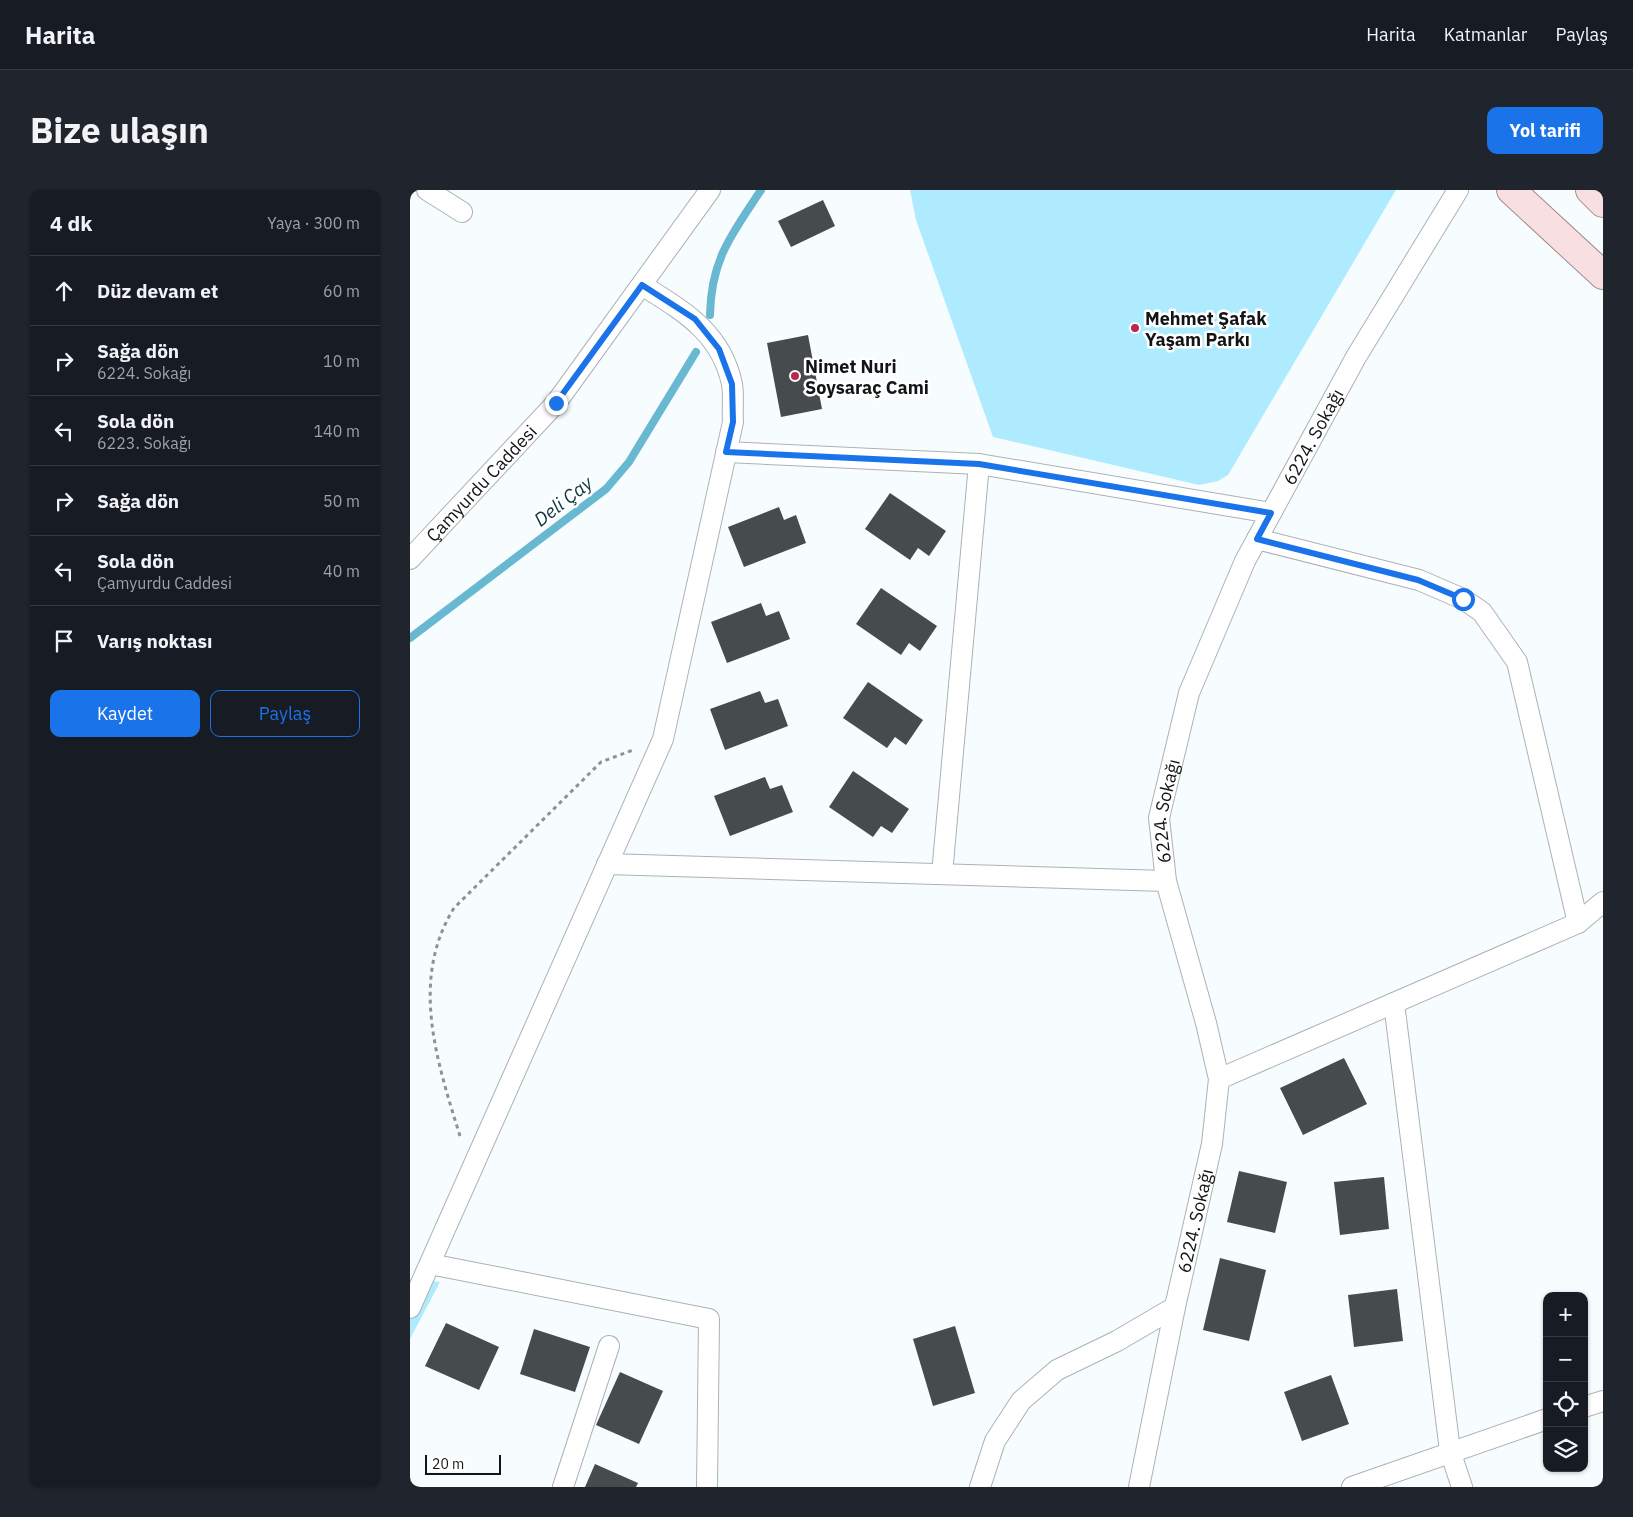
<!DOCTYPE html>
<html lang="tr">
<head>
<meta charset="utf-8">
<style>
  body { margin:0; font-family:"IBM Plex Sans",sans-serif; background:#20242c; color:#f1f3f6 }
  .controls { position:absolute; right:15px; bottom:15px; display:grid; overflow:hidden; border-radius:10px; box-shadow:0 1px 4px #0004 }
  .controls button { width:45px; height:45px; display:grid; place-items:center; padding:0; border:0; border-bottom:1px solid #363941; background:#171b24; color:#f1f3f6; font:25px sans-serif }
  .scale { position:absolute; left:15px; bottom:12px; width:76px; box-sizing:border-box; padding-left:5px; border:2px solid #121415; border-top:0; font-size:14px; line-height:18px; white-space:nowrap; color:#121415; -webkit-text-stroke:4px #fff; paint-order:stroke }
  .stop { position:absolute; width:15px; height:15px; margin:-11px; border:4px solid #1a73e8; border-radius:50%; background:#fff }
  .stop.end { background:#1a73e8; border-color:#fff; box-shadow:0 1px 5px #0008 }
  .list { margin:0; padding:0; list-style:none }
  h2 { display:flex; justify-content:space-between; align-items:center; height:65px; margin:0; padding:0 20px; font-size:21px }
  h2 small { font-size:16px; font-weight:400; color:#9ea1a6 }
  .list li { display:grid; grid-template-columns:32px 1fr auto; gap:15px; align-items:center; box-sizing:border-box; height:70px; padding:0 20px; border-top:1px solid #363941 }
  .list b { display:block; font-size:19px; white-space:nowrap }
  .list p { margin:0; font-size:16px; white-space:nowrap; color:#9ea1a6 }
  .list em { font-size:16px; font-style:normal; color:#9ea1a6 }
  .actions { display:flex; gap:10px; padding:15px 20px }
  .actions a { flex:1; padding:11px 0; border:1px solid #1a73e8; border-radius:10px; text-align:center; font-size:18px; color:#1a73e8 }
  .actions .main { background:#1a73e8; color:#fff }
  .icon { flex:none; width:28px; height:28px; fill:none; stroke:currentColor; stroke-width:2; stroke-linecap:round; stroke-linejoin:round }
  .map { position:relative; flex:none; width:1193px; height:1297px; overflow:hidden; border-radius:10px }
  header { display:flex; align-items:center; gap:30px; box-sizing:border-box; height:70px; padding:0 25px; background:#171b24; border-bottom:1px solid #363941 }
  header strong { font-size:24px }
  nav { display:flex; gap:28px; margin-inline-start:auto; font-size:18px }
  .intro { display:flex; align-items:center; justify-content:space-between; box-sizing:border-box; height:120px; padding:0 30px }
  h1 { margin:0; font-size:35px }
  .button { padding:12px 22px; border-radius:10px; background:#1a73e8; color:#fff; font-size:18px; font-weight:700 }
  main { display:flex; gap:30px; padding:0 30px }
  aside { flex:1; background:#171b24; border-radius:10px; box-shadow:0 1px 4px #0004 }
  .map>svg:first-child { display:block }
</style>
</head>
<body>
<header>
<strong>Harita</strong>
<nav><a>Harita</a><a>Katmanlar</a><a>Paylaş</a></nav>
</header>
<div class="intro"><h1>Bize ulaşın</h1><a class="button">Yol tarifi</a></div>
<main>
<aside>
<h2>4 dk<small>Yaya · 300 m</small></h2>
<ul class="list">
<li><svg class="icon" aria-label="ahead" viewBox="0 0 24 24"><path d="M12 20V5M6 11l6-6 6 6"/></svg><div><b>Düz devam et</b></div><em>60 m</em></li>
<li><svg class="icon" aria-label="right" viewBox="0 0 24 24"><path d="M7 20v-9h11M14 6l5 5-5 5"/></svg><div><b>Sağa dön</b><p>6224. Sokağı</p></div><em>10 m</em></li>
<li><svg class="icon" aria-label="left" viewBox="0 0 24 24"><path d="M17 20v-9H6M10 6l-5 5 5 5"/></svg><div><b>Sola dön</b><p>6223. Sokağı</p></div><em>140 m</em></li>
<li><svg class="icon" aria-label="right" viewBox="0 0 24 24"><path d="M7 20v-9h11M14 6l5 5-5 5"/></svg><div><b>Sağa dön</b></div><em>50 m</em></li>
<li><svg class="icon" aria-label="left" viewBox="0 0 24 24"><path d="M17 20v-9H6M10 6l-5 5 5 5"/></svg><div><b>Sola dön</b><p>Çamyurdu Caddesi</p></div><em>40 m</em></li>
<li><svg class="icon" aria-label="arrive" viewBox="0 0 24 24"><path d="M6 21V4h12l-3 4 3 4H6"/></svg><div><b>Varış noktası</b></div></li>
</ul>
<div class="actions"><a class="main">Kaydet</a><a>Paylaş</a></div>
</aside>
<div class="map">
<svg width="1193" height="1297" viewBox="0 0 1193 1297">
  <rect width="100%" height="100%" fill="#f7fdff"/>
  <!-- green -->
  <path fill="#afebfe" d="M500,0h486l-168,285 -10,6 -19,4 -206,-48 -77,-217z
    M0,1089l30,3 -30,57z"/>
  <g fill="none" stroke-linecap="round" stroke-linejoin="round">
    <!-- stream -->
    <path stroke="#69b8d1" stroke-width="8" d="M300,125c1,-56 22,-81 51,-125
      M0,448l196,-149 23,-27 67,-110"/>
  </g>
  <!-- building -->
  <path fill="#464b4d" d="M413,10l12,26 -44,21 -13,-26z
    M398,145l14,74 -41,8 -14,-74z
    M480,303l56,38 -17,25 -11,-8 -8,12 -45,-31z
    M369,317l5,13 12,-5 10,28 -62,24 -16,-40z
    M471,398l56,38 -17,25 -11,-8 -8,12 -45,-31z
    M351,413l5,13 13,-5 11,28 -63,24 -16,-41z
    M458,492l55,38 -17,25 -11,-8 -8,11 -44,-30z
    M350,501l5,12 13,-4 10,27 -63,24 -15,-41z
    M443,581l56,38 -17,24 -11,-7 -8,11 -44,-30z
    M355,587l5,12 12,-4 11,27 -63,24 -16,-40z
    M934,868l23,46 -64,31 -23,-47z
    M829,981l48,11 -12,51 -48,-11z
    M974,987l5,52 -49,6 -6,-53z
    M810,1068l46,12 -17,71 -46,-11z
    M987,1099l6,52 -49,6 -6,-52z
    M36,1133l53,24 -20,43 -54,-24z
    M545,1136l20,67 -42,13 -20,-67z
    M124,1139l56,18 -15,45 -55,-18z
    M210,1182l43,19 -24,53 -43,-19z
    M921,1185l18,49 -47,17 -18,-49z
    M185,1274l43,19 -2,4h-51z"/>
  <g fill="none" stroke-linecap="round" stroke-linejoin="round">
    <defs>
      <g id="minor">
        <path d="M17,0l35,22"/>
        <path d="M316,262l253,12 292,49"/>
        <path d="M847,349l162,41 44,19 19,13 35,50 61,261"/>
        <path id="s1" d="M0,369l146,-156 154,-213"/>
        <path d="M197,674l559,17"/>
        <path d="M532,684l37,-410"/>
        <path d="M984,813l56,448 12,36"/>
        <path d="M809,889l359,-156 25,-21"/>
        <path d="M20,1074l279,55 -2,168"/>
        <path d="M0,1118l253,-569 70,-317c-1,-12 1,-26 -1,-38 -11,-52 -49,-73 -90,-99"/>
        <path d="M1174,1217l19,-6"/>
        <path d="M153,1297l46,-141"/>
        <path d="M570,1297l15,-46 26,-40 36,-31 60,-29 58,-34"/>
        <path id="s2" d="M729,1297l36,-180 37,-163 7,-65 -13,-56 -40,-142 -7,-63 30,-125 56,-132 111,-204 102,-167"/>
        <path d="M942,1297l195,-68"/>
      </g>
      <path id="primary" d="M1101,0l92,85
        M1180,0l13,13"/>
    </defs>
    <!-- minor casing -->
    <use href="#minor" stroke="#acb2b4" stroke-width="22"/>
    <!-- primary casing -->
    <use href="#primary" stroke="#a58a8d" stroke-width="30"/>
    <!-- path -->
    <path stroke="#8e9294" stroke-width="3" stroke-dasharray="4 4" stroke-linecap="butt" d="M50,946c-24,-77 -50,-157 -6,-228l147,-146 32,-12"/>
    <!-- minor -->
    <use href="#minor" stroke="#fff" stroke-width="20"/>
    <!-- primary -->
    <use href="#primary" stroke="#f8dfe2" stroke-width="28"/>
  </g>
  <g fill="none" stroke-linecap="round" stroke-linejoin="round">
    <!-- route -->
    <path stroke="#1a73e8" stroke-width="6" d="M146,213l86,-118 53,34 24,30 13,35 1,38 -7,30 253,12 292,49 -14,26 161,41 45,19"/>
  </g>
  <!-- markers -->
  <g fill="#b82852" stroke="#fff" stroke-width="2">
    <circle cx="725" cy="138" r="5"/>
    <circle cx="385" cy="186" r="5"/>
  </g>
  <g text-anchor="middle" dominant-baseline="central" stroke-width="5" stroke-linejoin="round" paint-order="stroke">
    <!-- poi labels -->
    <g font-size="18" font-weight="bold" fill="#121415" stroke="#fff" text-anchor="start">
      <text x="735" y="128">Mehmet Şafak<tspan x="735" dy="21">Yaşam Parkı</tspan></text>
      <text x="395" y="176">Nimet Nuri<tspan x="395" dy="21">Soysaraç Cami</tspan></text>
    </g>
    <!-- street labels -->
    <g font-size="18" fill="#121415" stroke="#fff">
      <text stroke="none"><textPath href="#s2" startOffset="1098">6224. Sokağı</textPath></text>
      <text stroke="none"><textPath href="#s1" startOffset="104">Çamyurdu Caddesi</textPath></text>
      <text stroke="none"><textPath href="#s2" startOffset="692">6224. Sokağı</textPath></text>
      <text stroke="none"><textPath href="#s2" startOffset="272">6224. Sokağı</textPath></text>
    </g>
    <!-- water labels -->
    <g font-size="19" font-style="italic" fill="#0d343f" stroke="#fff">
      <text transform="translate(153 311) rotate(-38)">Deli Çay</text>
    </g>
  </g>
</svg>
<div class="controls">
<button>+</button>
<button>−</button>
<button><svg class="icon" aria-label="locate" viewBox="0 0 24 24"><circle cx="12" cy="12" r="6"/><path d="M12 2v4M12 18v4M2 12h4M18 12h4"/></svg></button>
<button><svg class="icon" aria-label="layers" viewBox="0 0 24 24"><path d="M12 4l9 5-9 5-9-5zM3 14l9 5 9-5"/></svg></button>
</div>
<div class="scale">20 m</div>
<div class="stop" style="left:1053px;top:409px"></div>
<div class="stop end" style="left:146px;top:213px"></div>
</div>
</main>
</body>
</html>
